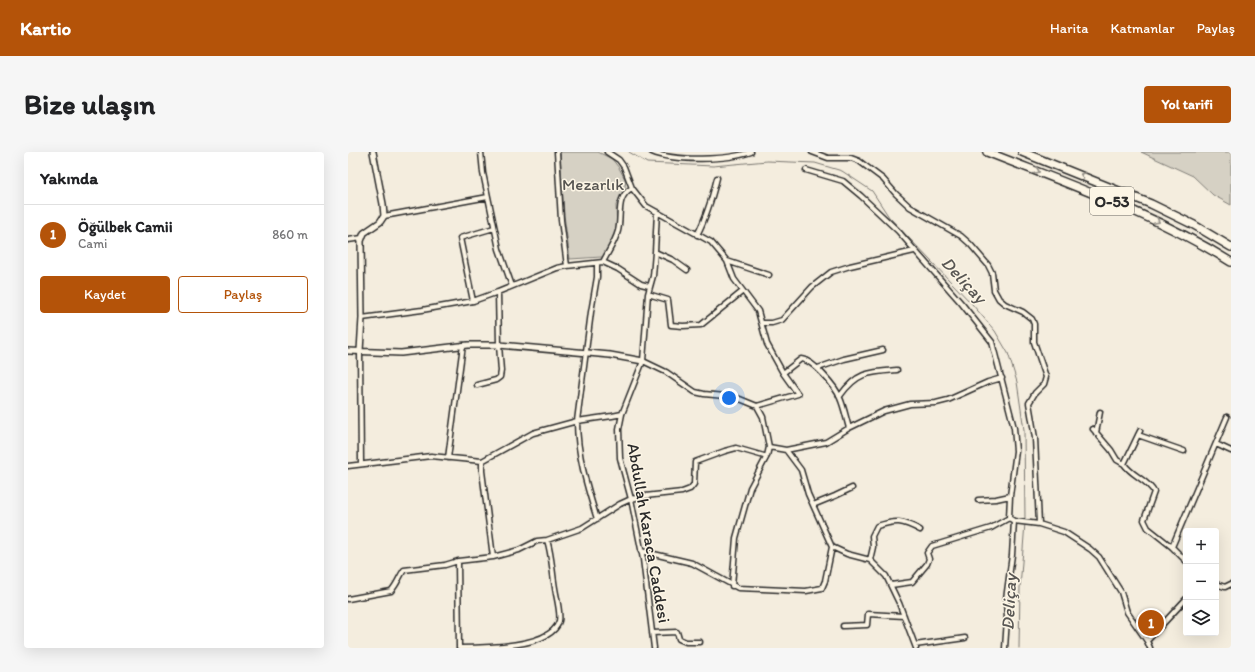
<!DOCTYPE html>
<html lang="tr">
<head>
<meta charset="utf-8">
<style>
  body { margin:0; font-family:Itim,sans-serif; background:#f6f6f6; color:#202124 }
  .controls { position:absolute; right:12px; bottom:12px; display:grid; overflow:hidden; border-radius:4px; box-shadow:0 4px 16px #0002 }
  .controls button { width:36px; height:36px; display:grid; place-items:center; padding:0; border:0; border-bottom:1px solid #e0e0e0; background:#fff; color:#202124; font:20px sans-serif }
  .you { position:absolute; left:381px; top:246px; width:14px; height:14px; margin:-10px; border:3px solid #fff; border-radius:50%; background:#1a73e8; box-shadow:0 0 0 6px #1a73e833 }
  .badge { display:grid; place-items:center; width:26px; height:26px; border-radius:50%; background:#b45309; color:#fff; font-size:13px; font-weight:700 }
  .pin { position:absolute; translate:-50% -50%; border:2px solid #fff; box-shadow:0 1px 4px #0006 }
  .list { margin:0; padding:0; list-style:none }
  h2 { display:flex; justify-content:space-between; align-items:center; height:52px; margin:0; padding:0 16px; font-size:17px }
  h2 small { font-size:13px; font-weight:400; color:#757577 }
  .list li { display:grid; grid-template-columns:26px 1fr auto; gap:12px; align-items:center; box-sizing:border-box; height:60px; padding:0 16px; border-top:1px solid #e0e0e0 }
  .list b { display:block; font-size:15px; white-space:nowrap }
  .list p { margin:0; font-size:13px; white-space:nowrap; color:#757577 }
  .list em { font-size:13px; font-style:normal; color:#757577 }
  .actions { display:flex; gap:8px; padding:12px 16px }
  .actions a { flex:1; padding:9px 0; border:1px solid #b45309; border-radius:4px; text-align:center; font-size:14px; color:#b45309 }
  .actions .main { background:#b45309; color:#fff }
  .icon { flex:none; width:22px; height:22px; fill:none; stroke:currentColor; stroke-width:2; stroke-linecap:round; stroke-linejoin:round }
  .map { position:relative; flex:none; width:883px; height:496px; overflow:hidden; border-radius:4px }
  header { display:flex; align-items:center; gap:24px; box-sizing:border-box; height:56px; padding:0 20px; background:#b45309; color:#fff }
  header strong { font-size:19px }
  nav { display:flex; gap:22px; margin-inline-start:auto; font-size:14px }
  .intro { display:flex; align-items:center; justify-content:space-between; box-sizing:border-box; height:96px; padding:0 24px }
  h1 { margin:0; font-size:28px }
  .button { padding:10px 18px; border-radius:4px; background:#b45309; color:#fff; font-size:14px; font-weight:700 }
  main { display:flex; gap:24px; padding:0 24px }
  aside { flex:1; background:#fff; border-radius:4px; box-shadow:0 4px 16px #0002 }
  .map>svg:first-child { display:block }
</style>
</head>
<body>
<header>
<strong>Kartio</strong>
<nav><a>Harita</a><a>Katmanlar</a><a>Paylaş</a></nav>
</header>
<div class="intro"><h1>Bize ulaşın</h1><a class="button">Yol tarifi</a></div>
<main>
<aside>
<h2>Yakında<small></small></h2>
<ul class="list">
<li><span class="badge">1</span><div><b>Öğülbek Camii</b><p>Cami</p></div><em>860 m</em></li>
</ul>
<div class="actions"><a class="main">Kaydet</a><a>Paylaş</a></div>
</aside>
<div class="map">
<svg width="883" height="496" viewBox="0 0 883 496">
  <rect width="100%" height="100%" fill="#f4edde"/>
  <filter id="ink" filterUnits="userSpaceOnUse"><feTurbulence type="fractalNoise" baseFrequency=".025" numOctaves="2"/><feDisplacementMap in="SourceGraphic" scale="8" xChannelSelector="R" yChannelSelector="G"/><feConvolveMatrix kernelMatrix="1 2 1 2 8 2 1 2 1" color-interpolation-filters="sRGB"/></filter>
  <g filter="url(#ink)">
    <!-- green -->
    <path fill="#d6d1c4" stroke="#807e78" d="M212,0h38l14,7 7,9 7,13 -2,11 -8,13 1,25 -10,23 -5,4 -32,2 -6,-44z
      M793,0h90v53l-18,-10 -20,-19z"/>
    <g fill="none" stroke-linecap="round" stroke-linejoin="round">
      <!-- stream -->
      <path stroke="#7a7771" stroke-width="1" d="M281,0l18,11 66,3 54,-5 48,2 27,8 30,20 17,26 83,87 23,27 13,22 9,29 7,48 1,90
        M671,496l1,-60 5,-65"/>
      <defs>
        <path id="minor" d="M133,0l2,21 16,76 13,37
          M209,0l4,68 6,46
          M259,0l12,8 5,7 8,21 14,18 65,36 16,19 7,18 24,32 9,33 16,29 15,21 -41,12
          M304,0c23,10 76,8 99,0
          M464,0l16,6h23l8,3 24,18 13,15 14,13 51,29 9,8 18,21 4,8 2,17 5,9 6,5 18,8 9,7 2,5v18l12,35 -2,7 -9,9 -6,10 6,35 4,86
          M458,18l37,11 18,15 37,35 64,73 30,38 22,86 2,23 -6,45 -1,22
          M36,64l104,-19
          M349,83c10,-19 15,-37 20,-57
          M0,88l14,-2
          M307,100l18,8 14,10
          M379,109l42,14
          M255,110c5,-10 12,-20 15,-31 4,-15 -3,-34 14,-43
          M249,111v14l-6,35 -14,109c0,33 10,66 20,98
          M300,142l20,6 3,25 12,1 18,-1 42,-34
          M125,149l-13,-63 34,-10
          M14,166l60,-8 51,-9 25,-9 59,-24 10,-2 36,-4 15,7 23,15 8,2
          M414,171h10l10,-3 30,-33 19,-15 19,-6 64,-15
          M12,199l1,113
          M295,209l23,11 29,20 9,2 31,3 22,9 6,11 6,30 -2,9 -17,32 -14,50 -4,48
          M470,216l26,-9 39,-9
          M435,221l18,-14c12,1 35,28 39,39 4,9 6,20 9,30
          M129,233l19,-5 4,-3 1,-6 -2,-26 -1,-53
          M492,244c17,-24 29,-24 57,-26
          M745,277l18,21 6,10 7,4 16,-33
          M748,281l4,-21
          M790,283l46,16
          M868,292l15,7
          M421,295l17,3 15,20 7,24 24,53 15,7 23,6 16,16 13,27 17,45
          M438,298l40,-8 23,-14 35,-17 26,-7 26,-1 12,-3 40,-18 14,-4
          M100,306l15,-113
          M134,309v10l11,86
          M776,312c8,12 24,16 30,28l-10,28 4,8 24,19 14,14
          M0,314l83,-10 51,5 51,-28 44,-12 35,-5 10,-2
          M630,348l18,-1 14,-3
          M465,353l22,-9 17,-8
          M824,395l55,-130
          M293,399l51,12 46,25 68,3 16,-3 3,-7 7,-34
          M522,408l3,-13 -1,-11 5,-10c19,-6 25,-6 43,4
          M110,409l1,87
          M868,432l9,3 6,-3
          M543,433l21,-3 15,-18 2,-5 -2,-6 5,-7 59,-18 18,-10 5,3 25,3 25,8 26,17 9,8 22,35 6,20 20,29 3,7
          M0,447l43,-8c6,-6 8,-14 13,-21l41,-5 13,-4 35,-4 26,-7 18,-9 10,-1 35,-12 38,-24 11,-5 14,-3 37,-4 8,-3 4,-5 1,-22 30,-11 11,-3 28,8h3
          M495,474l24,-1 1,-11 36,2
          M304,481l25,-1 2,7 7,3h14
          M799,489l39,-42
          M567,493l50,-7
          M111,496c24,0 93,0 100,-27 2,-8 -3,-25 -4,-33 -3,-17 -3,-32 -8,-48
          M306,496l-11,-89 -12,-60 -11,-41 -1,-29 3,-15 21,-53 5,-67 5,-18 2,-24 2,-40
          M657,496l2,-29 -1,-20 6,-44 2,-34"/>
        <path id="tertiary" d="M0,199l53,2 67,-8h31l111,10 33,6
          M12,199l2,-33 -1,-77 3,-8 16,-11 4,-6 -1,-12 -10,-52"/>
        <path id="motorway" d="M639,0c83,33 168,62 244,110
          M674,0l129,52 43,21 37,22"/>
      </defs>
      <!-- minor casing -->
      <use href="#minor" stroke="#2b2b2b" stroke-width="7"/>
      <!-- tertiary casing -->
      <use href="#tertiary" stroke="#2b2b2b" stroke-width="8"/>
      <!-- motorway casing -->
      <use href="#motorway" stroke="#2b2b2b" stroke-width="10"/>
      <!-- minor -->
      <use href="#minor" stroke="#fcf5e5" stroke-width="4"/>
      <!-- tertiary -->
      <use href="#tertiary" stroke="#fcf5e5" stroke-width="5"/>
      <!-- motorway -->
      <use href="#motorway" stroke="#fcf5e5" stroke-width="7"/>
    </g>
    <!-- one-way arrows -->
    <defs><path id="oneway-chevron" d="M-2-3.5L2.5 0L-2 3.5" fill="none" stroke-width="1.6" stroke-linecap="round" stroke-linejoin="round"/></defs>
    <g stroke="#949088">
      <use href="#oneway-chevron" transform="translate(689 19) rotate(21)"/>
      <use href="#oneway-chevron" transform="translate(735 23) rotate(-158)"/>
      <use href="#oneway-chevron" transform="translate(809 69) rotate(27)"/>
    </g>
  </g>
  <g text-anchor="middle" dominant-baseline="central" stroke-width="3" stroke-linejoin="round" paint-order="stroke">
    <!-- shield labels -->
    <rect fill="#fcf5e5" stroke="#6a6863" stroke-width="1" x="742" y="35" width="44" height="28" rx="3"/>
    <g font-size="16" font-weight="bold" fill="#2b2b2b">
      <text x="764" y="49">O-53</text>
    </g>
    <!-- park labels -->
    <g font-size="17" fill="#565451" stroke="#fcf5e5">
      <text x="245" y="32">Mezarlık</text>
    </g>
    <!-- street labels -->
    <g font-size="17" fill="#2b2b2b" stroke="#fcf5e5">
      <text transform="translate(301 381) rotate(80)">Abdullah Karaca Caddesi</text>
    </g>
    <!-- water labels -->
    <g font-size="18" font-style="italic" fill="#595754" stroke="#fcf5e5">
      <text transform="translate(616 128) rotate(47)">Deliçay</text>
      <text transform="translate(661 450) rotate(-87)">Deliçay</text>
    </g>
  </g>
</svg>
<div class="controls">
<button>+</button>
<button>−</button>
<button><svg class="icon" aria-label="layers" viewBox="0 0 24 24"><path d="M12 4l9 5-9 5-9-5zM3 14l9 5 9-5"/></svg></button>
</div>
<div class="you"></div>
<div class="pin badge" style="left:803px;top:471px">1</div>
</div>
</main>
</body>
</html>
